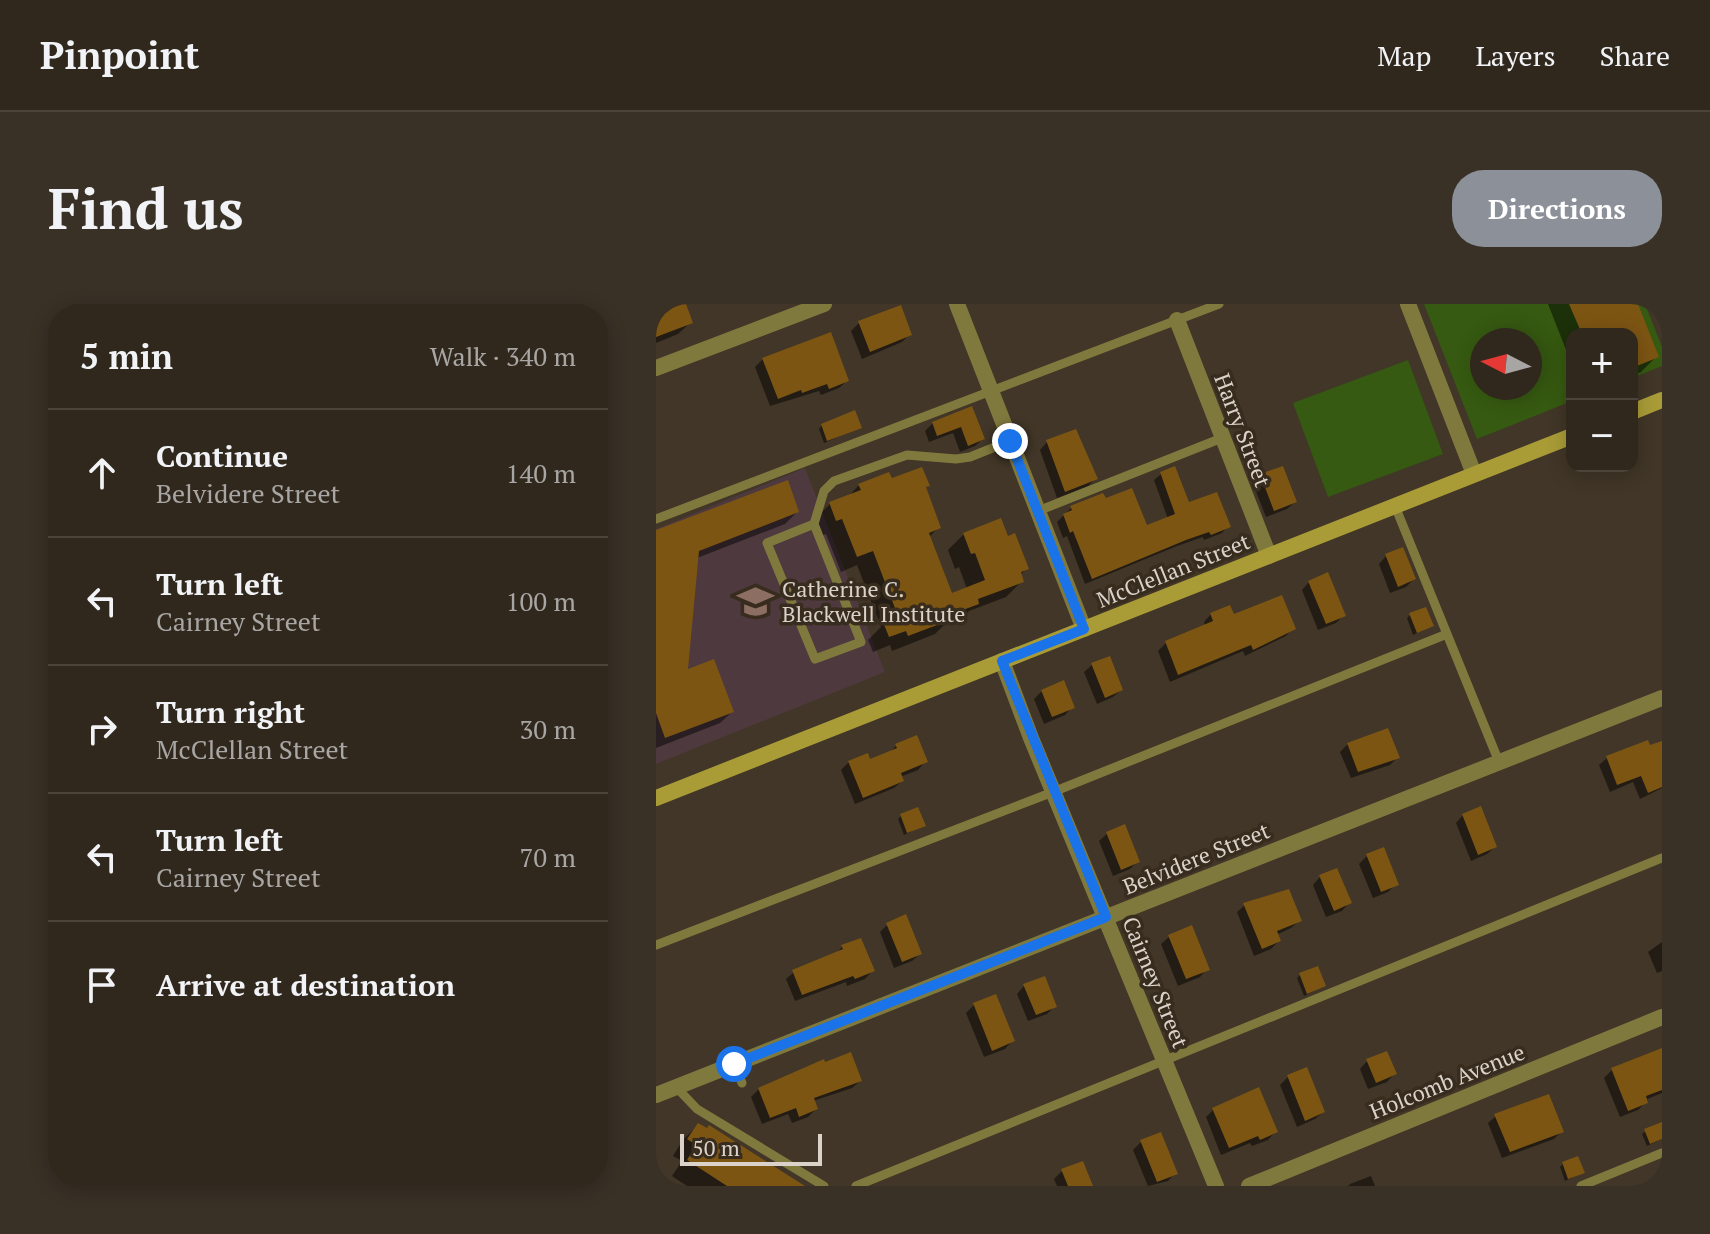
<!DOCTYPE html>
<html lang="en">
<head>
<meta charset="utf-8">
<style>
  body { margin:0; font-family:"PT Serif",serif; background:#393026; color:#f1f3f6 }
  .controls { position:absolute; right:24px; top:24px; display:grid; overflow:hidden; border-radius:16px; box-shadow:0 4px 20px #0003 }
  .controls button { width:72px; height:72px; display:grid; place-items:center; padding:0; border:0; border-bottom:2px solid #4c443b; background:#31281d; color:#f1f3f6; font:40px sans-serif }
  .compass { position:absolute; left:814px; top:24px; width:72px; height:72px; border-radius:50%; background:#31281d; box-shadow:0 4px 20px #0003; rotate:276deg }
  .scale { position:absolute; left:24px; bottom:20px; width:142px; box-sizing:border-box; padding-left:8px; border:4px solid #dbd3ca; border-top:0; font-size:22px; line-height:28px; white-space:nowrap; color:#dbd3ca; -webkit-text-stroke:6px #372c1d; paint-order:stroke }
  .stop { position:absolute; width:24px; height:24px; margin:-18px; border:6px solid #1a73e8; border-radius:50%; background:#fff }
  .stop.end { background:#1a73e8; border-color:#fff; box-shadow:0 2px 8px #0008 }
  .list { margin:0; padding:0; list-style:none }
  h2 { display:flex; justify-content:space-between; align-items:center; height:104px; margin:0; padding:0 32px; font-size:34px }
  h2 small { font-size:26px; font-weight:400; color:#a8a6a4 }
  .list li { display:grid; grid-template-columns:52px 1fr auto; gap:24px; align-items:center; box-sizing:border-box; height:128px; padding:0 32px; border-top:2px solid #4c443b }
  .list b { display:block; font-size:30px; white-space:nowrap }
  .list p { margin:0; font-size:26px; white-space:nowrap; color:#a8a6a4 }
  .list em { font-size:26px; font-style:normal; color:#a8a6a4 }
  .icon { flex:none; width:44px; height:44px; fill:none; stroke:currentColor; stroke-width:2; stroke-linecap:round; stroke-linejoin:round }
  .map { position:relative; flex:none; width:1006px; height:882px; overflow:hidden; border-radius:32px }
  header { display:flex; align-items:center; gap:48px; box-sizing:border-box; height:112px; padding:0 40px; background:#31281d; border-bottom:2px solid #4c443b }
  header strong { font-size:38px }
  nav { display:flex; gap:44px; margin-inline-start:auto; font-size:28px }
  .intro { display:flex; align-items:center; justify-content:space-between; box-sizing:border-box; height:192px; padding:0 48px }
  h1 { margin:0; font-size:56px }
  .button { padding:20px 36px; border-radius:32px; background:#8c9099; color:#fff; font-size:28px; font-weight:700 }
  main { display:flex; gap:48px; padding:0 48px }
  aside { flex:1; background:#31281d; border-radius:32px; box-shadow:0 4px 20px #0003 }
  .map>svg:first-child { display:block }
</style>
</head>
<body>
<header>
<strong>Pinpoint</strong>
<nav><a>Map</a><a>Layers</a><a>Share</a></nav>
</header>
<div class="intro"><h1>Find us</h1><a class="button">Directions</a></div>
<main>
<aside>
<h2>5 min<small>Walk · 340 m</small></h2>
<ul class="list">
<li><svg class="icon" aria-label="ahead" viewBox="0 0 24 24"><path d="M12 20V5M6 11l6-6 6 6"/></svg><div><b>Continue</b><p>Belvidere Street</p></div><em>140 m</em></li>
<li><svg class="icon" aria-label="left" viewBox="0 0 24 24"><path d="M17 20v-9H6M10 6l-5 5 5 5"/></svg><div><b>Turn left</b><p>Cairney Street</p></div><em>100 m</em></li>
<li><svg class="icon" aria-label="right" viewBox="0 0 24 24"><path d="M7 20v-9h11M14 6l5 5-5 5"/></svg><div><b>Turn right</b><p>McClellan Street</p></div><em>30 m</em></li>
<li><svg class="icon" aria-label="left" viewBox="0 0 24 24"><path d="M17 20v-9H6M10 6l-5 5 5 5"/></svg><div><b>Turn left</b><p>Cairney Street</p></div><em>70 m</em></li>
<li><svg class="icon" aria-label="arrive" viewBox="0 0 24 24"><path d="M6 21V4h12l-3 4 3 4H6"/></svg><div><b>Arrive at destination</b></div></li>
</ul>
</aside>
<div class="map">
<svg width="1006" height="882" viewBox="0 0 1006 882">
  <rect width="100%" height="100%" fill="#413627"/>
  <!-- education -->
  <path fill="#4e393e" d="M149,164l80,204 -229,92v-235z"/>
  <!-- green -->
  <path fill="#365a11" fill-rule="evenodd" d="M768,0h221l17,43v19l-30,12v-44h-60v67l-95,38zM826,36h48v48h-48z
    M752,56l35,94 -115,43 -35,-94z"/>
  <!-- shadow -->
  <path fill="#0007" d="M0,0h28l6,19 -12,11 -22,9z
    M892,0h88l21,52 -16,16 -9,4v-42h-60v31z
    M203,19l51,11 -8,8 -40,17 -11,-28z
    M107,55l84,22 -8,7 -18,7 -2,-4 -49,15 -15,-39z
    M315,105l12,30 -8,7 -15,6 -7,-19 -24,9 -4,-11 8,-8z
    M166,121l37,3 -35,15 -5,-14z
    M391,138l48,37 -7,7 -31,12 -17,-48z
    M505,170l26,31 41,21 -6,7 -18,7 -1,-3 -26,9 -92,38 -18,-48 -4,2 -6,-16 14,-14 75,20 22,-9 -14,-39z
    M605,172l34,26 -8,7 -21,8 -13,-33z
    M235,177l33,8 15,38 -11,11 23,57 16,-6 -8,-22 -4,2 -7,-19 16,-16 43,5 19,30 -6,6 2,6 -16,16 -37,14 -8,8 -18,7 -8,8 -43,17 -2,-6 -17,7 -5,-12 13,-13 -24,-62 -16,7 -15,-38 -6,2 -6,-16 16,-16 17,-6 12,-13z
    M141,208l-12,12 -88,34 -12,114 47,40 -12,11 -64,25v-216z
    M730,252l28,23 -8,8 -16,6 -11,-29z
    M653,278l35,33 -8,8 -18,7 -16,-40z
    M555,310l22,2 60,12 -7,8 -41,20 -2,-5 -73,31 -12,-31 8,-8 39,-17 -1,-4z
    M754,311l21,11 -18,9 -6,-17z
    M453,354l12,32 -8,7 -16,7 -13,-32 8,-7z
    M386,387l30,16 -7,8 -21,9 -10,-25z
    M1006,439v45l-22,11 -7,-17 -23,10 -11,-27 8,-7z
    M692,440l50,13 -8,8 -39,13 -11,-26z
    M240,442l29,16 -7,8 -18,7 2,4 -8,7 -39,16 -14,-34 8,-8 20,-1 19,-7z
    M807,511l32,32 -8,7 -16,7 -15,-38z
    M245,512l23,9 -20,10 -6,-16z
    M451,530l31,27 -8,8 -17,7 -14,-35z
    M711,552l29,28 -8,8 -15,6 -14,-34z
    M664,573l29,26 -7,8 -16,6 -13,-32z
    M589,601l54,16 -8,7 -15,7 3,6 -8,8 -17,7 -17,-44z
    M232,620l32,30 -8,7 -18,7 -14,-36z
    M513,633l38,32 -7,8 -22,9 -17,-42z
    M1006,638v29l-5,2 -9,-21z
    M186,643l30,24 -7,8 -18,7 -1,-4 -51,19 -9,-22 8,-7 42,-18z
    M644,671l24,11 -20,10 -7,-18z
    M368,682l31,20 -8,8 -19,7 -11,-27z
    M318,701l38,36 -7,8 -21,8 -18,-44z
    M1006,746v43l-17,7 1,2 -8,8 -18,7 -16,-39 8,-8z
    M711,757l27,13 -7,8 -19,7 -8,-20z
    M650,766l17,42 -8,7 -18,8 -17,-42 8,-8z
    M204,777l-8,7 -39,13 3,8 -8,8 -16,6 -4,-9 -26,10 -11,-27 8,-8z
    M557,806l62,22 -7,8 -16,6 -2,-3 -29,12 -15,-38z
    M840,812l66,15 -8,8 -52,19 -14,-35z
    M42,821l103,61h-114l-15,-10 10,-15 -9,-5 9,-15z
    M990,827h16v8l-15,7 -5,-12z
    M485,838l34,31 -7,8 -20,5 -15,-36z
    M907,860l20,8 -18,9 -5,-14z
    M406,867l29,15h-34l-3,-7z
    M715,872l4,10h-27l2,-2z"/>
  <!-- building -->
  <path fill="#7d5513" d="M0,0h30l7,19 -37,14z
    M913,0h69l21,53 -27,11v-34h-50z
    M245,1l11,30 -42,17 -12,-31z
    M175,28l18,49 -20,8 -2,-5 -25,9 -1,-3 -23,9 -16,-41z
    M316,102l13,33 -17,7 -7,-19 -24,9 -5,-14z
    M199,106l7,18 -35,13 -6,-17z
    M420,125l22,50 -33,13 -19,-52z
    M519,162l14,36 28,-10 14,35 -20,8 -2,-3 -23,8 -94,39 -19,-48 -3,2 -7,-19 9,-4 -2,-4 33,-13 3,5 26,-10 15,37 28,-11 -15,-42z
    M627,162l14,36 -23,9 -14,-37z
    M266,163l8,19 -4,1 15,41 -12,5 23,60 33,-13 -10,-27 -4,1 -8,-21 38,-15 7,18 7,-3 14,36 -8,3 3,10 -46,17 1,5 -27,10 1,5 -45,17 -2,-5 -17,6 -6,-15 15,-6 -25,-65 -16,6 -15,-38 -6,2 -7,-19 32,-12 -3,-6 31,-12 3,6z
    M132,176l11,32 -100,39 -11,118 26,-10 20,53 -69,26 -9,-25v-183z
    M747,243l13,32 -18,8 -13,-33z
    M672,268l18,44 -20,8 -18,-43z
    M626,291l14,34 -43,21 -2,-5 -73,30 -13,-34 48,-20 -3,-8 20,-8 4,9z
    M770,303l8,19 -17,7 -8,-20z
    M454,352l13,34 -18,8 -14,-35z
    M408,376l11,28 -23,9 -11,-27z
    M732,424l12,30 -42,14 -11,-29z
    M261,431l11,27 -27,11 3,8 -41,17 -15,-37 20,-8 2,6 27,-11 -2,-4z
    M992,436l2,5 12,-4v46l-14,6 -7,-17 -24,9 -11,-29z
    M825,502l16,41 -19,8 -16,-41z
    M262,503l8,19 -19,7 -7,-19z
    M469,520l15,38 -19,8 -15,-38z
    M728,543l15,38 -18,7 -15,-38z
    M681,564l15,35 -18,8 -15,-36z
    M633,585l13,32 -25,10 4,10 -19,8 -19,-46z
    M250,610l16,40 -20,8 -16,-39z
    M536,621l18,45 -24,9 -18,-44z
    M205,634l14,33 -20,8 -2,-3 -51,19 -10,-25 51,-21 -2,-4z
    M662,662l8,20 -19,8 -8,-21z
    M389,672l12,31 -21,8 -13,-31z
    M340,690l19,47 -23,10 -19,-48z
    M1006,744v42l-16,6 2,7 -20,8 -17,-43z
    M731,747l10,23 -21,9 -10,-24z
    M195,748l11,29 -48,17 4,11 -19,8 -3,-9 -26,10 -12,-30 66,-29 1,3z
    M651,763l18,45 -20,9 -18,-46z
    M603,783l19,45 -18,8 -2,-4 -29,12 -17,-40z
    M893,790l15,38 -54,20 -16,-38z
    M1006,818v17l-12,5 -6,-15z
    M42,819l9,5 2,-3 96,61h-78l-40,-26 9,-15 -9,-6z
    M505,828l17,42 -21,8 -17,-42z
    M922,852l7,17 -17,6 -6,-17z
    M427,857l10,25h-25l-7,-17z"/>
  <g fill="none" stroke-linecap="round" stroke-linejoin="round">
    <!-- lane -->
    <path stroke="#80793e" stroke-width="9" d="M739,202l104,256
      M382,207l184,-73
      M0,215l563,-215
      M158,220l-47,19 48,116 46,-17 -47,-118 10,-33 10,-10 73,-26 49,4 14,-2 40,-16
      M0,641l397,-153 394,-158
      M78,760l8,19
      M20,783l21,22 127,77
      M200,882l806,-328
      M925,882l81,-33"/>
    <!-- street -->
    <path stroke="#80793e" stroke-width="16" d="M301,0l127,325
      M752,0l66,170
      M521,16l92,236
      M0,64l168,-64
      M346,357l29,77 185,448
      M0,791l1006,-397
      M593,882l413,-169"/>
    <!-- secondary -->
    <path stroke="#a99c37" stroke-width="16" d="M976,108l30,-12
      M0,494l916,-362"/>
  </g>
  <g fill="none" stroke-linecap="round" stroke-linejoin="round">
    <!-- route -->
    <path stroke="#1a73e8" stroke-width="10" d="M78,760l372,-147 -104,-256 82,-32 -74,-188"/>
  </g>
  <!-- icons -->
  <defs>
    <symbol id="school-bare" viewBox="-9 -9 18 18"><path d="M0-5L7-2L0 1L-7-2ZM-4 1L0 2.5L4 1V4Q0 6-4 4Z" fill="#8d6e63" stroke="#372c1d" stroke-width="2.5" paint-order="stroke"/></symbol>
  </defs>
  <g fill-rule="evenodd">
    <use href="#school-bare" x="74" y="272" width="51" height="51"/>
  </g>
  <g text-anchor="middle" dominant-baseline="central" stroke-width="7" stroke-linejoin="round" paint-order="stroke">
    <!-- street labels -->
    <g font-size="22" fill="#dbd3ca" stroke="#372c1d">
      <text transform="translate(587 126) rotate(69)">Harry Street</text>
      <text transform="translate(517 266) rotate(-22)">McClellan Street</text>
      <text transform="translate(540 554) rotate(-22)">Belvidere Street</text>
      <text transform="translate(500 678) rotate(68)">Cairney Street</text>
      <text transform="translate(791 777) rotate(-22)">Holcomb Avenue</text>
    </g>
    <!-- poi labels -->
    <g font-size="22" fill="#dbd3ca" stroke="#372c1d" text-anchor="start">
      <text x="126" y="284">Catherine C.<tspan x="126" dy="25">Blackwell Institute</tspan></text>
    </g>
  </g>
</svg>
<div class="controls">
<button>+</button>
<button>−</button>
</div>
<svg class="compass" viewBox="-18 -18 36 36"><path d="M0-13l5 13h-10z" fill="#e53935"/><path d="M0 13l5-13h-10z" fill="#a8a6a4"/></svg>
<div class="scale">50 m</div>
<div class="stop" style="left:78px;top:760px"></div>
<div class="stop end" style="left:354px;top:137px"></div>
</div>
</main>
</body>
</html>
